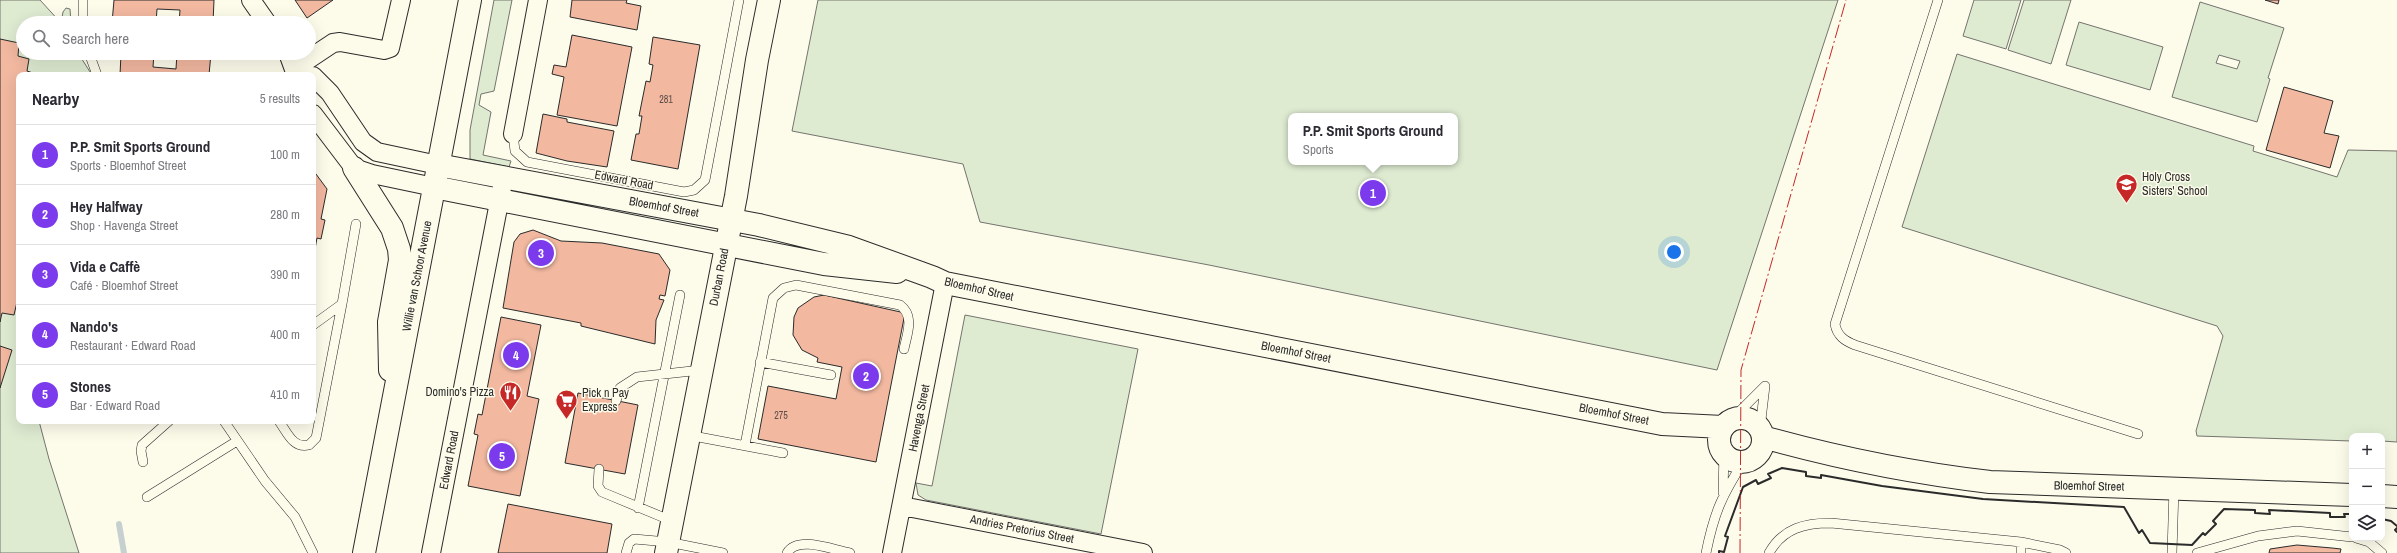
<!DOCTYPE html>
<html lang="en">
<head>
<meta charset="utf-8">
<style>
  body { margin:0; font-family:"Archivo Narrow",sans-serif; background:#f2f2f3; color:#2b2b33 }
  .controls { position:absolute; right:12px; bottom:12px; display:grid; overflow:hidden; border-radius:8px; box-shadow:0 4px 16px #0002 }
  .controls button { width:36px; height:36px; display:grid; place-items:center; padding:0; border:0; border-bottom:1px solid #e1e1e2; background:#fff; color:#2b2b33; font:20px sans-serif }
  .you { position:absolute; left:1674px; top:252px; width:14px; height:14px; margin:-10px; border:3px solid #fff; border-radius:50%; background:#1a73e8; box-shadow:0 0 0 6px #1a73e833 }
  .badge { display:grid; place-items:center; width:26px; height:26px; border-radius:50%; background:#7c3aed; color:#fff; font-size:13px; font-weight:700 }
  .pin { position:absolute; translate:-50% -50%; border:2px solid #fff; box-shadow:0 1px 4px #0006 }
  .popup { position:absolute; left:1288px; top:113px; width:170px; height:52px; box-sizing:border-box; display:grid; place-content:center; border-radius:8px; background:#fff; filter:drop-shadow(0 1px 3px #0005); font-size:13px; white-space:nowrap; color:#7c7c81 }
  .popup b { font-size:15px; color:#2b2b33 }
  .popup::after { content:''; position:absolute; left:50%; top:100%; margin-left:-8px; border:8px solid transparent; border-top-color:#fff }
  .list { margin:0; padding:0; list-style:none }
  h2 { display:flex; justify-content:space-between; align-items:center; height:52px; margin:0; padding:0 16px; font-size:17px }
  h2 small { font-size:13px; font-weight:400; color:#7c7c81 }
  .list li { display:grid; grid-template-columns:26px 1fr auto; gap:12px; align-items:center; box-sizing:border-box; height:60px; padding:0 16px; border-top:1px solid #e1e1e2 }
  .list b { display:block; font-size:15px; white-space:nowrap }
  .list p { margin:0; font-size:13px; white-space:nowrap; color:#7c7c81 }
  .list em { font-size:13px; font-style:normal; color:#7c7c81 }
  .icon { flex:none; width:22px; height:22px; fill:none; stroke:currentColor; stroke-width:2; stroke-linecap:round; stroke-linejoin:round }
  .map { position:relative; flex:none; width:2397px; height:553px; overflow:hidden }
  .search { position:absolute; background:#fff; box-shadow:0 4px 16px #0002; left:16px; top:16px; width:300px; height:44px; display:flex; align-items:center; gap:10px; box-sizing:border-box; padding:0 14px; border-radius:22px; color:#7c7c81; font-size:15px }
  .panel { position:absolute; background:#fff; box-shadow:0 4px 16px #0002; left:16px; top:72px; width:300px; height:352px; border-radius:8px }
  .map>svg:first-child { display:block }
</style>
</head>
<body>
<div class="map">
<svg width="2397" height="553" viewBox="0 0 2397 553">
  <rect width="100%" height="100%" fill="#fdfbea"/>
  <!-- green -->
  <path fill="#deebd1" stroke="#74746e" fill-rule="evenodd" d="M0,0h40l21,23 2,-11 3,-4 4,1 1,14h-48v30h55l14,22h-73v346h20l10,38 30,94h-79z
    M494,0h18l-18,91 -13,3 -2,11 12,7 -8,43 28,6 -2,6 -39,-8v-29z
    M818,0h1020l-121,370 -508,-105 -229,-43 -17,-58 -171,-33zM1291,116h164v46h-164z
    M1974,0h47l-15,49 -43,-13z
    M2024,0h47l-20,64 -43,-14z
    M2200,2l84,26 -16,50 2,1 -13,43 -85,-25zM2219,55l21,6 -3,8 -21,-6z
    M2079,22l84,25 -13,43 -84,-25z
    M1957,54l297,92 -1,5 84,26 11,-27 49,1v291l-15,-1v-5h-30v5l-155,-5 -1,-5 27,-95 -6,-10 -315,-99z
    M965,315l173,34 -37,185 -175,-34 -8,-5 -2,-12 16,3z"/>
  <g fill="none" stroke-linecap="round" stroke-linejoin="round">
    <!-- stream -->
    <path stroke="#c7d0d0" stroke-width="6" d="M119,524l5,29"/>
  </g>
  <!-- building -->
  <path fill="#f2b8a0" stroke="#2b2b2b" d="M114,0h100l-1,23h-34l1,-13 -23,-1 -1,14h-44z
    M295,0h38l-26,18z
    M572,0h55l-1,3 15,3 -4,24 -67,-13z
    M2265,0h14l-1,4z
    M572,35l60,12 -15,79 -60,-11 7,-38 -12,-3 2,-9 12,2z
    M653,37l47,8 -22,124 -47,-9 5,-26h3l3,-18h-3l7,-35 4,1 3,-17 -4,-1z
    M0,39l19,4 -1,13 11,3 -2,12 12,4h-20v227h-2l-3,13 -12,-2 -2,9z
    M112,53h42l-1,14 23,2 1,-16h34l-2,22h-89l1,-21z
    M2284,87l49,14 -9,32 15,3 -9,32 -64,-18z
    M543,114l24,5v3l47,9 -7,36 -40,-6 -31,-8z
    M313,170l14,19 -6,30 4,1 -4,19 -4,-1 -4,22z
    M533,230l28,11 41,2 57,11 11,16 -5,26 -5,-1 -1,4 5,1 -8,20 -1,24 -74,-18v-3l-78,-15 11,-66 6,-8z
    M824,295l81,18 -29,149 -118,-23 10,-53 68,13 6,-32 -25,-5 1,-4 -16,-8 -9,-15 1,-18 4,-9 16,-11z
    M501,317l40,8 -14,71 12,3 -19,97 -52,-10 10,-51 -4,-1 4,-20 4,1z
    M0,346l12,4 -12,38z
    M578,393l60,12 -13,69 -60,-11z
    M508,504l104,20 -5,29h-109z
    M2297,545l35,3 9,1 -1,4h-71l1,-4z"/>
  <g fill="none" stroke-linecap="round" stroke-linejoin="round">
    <defs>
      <path id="lane" d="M83,0v23
        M1938,0l-103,324c2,12 10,17 20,21l283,89
        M89,53l8,22
        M513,134l2,17 12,11 157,30 10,-2 11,-10 34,-180
        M313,325l29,-21 14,-80
        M760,362l71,13
        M616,401l4,-13 17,-11 64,-7
        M224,421l41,60 30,36 18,36
        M279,421c8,11 14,28 30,24l7,-7 26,-134
        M1729,422l36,-36
        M1760,428l5,-42
        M688,435l95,18
        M745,445l28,-147 11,-10 12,-3 104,20c15,11 7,29 4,44
        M143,462l-2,-11 1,-6 27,-24
        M599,469l-1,17 4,6 70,29
        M1723,493l1,-41
        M147,497l90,-56
        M638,508l42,-213
        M2356,538l13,4 13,11
        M626,553l3,-10 5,-4 34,3 55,11
        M787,553c11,-18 46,-3 63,0
        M1706,553c8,-40 16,-58 38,-92
        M1769,553c14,-25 36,-30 62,-30l190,19 39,8 6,3
        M2021,553v-11
        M2172,553l2,-65
        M2197,553l61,-17 39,-5 55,6"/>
      <path id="street" d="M251,0l16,23
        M288,53l8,22
        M294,69l39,-26 7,-1 44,8 6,-2 11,-48
        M313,76l17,17 33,49 14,10 61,13
        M313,114l41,54 18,6 62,13
        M513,134l25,-134
        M902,506l241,47
        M431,553l71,-366
        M892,553l53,-270"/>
      <path id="secondary" d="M438,165l321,60 90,22 83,30 13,6 717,141 61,3
        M434,187l390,77 73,8
        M1719 440a22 22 0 1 1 44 0a22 22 0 1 1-44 0Z
        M1763,437c75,21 150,36 227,45l362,13
        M2382,496l15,1"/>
      <path id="primary" d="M354,168l38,60 7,21 1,11 -11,62 1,48
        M364,553l106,-553
        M666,553l70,-357 21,-136 12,-60"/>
    </defs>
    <!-- lane casing -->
    <use href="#lane" stroke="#2b2b2b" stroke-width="10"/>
    <!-- street casing -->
    <use href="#street" stroke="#2b2b2b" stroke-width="20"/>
    <!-- secondary casing -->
    <use href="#secondary" stroke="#2b2b2b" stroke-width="24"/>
    <!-- primary casing -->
    <use href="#primary" stroke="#2b2b2b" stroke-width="24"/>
    <!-- lane -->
    <use href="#lane" stroke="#fdfbea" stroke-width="9"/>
    <!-- street -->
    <use href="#street" stroke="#fdfbea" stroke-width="18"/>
    <!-- secondary -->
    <use href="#secondary" stroke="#fdfbea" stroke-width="22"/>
    <!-- primary -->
    <use href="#primary" stroke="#fdfbea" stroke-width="22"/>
    <!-- wall -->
    <path stroke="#2b2b2b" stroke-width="2" d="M2382,519l9,2 6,5
      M2397,528l-2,2 2,2
      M1719,553v-2l5,1 4,-15 -3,-1 18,-49 13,-7 2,4 13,-6 -3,-4 14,-6 24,4v4l15,2v-3l61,11 101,13 141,8 15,26 3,-3 8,13 42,2 11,-12 2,2 11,-11 -3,-3 11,-12 31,1v3l15,1 -1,-4 61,3v4h15l-1,-3h8"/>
    <!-- power -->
    <path stroke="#c62828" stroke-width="1" stroke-dasharray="14 3 2 3" stroke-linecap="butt" d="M1740,553l1,-183 105,-370"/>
  </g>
  <!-- icons -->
  <defs>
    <symbol id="school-pin" viewBox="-11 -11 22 30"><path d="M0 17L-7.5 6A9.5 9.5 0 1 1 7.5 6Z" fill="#c62828" stroke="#fdfbea"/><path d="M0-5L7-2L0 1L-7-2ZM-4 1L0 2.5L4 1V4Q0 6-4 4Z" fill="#fff"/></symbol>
    <symbol id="restaurant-pin" viewBox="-11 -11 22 30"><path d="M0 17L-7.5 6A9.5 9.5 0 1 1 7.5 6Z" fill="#c62828" stroke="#fdfbea"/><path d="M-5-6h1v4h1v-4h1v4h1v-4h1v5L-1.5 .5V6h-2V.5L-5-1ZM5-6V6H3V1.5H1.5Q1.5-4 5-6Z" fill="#fff"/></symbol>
    <symbol id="supermarket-pin" viewBox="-11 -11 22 30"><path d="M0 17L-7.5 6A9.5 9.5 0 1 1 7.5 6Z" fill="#c62828" stroke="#fdfbea"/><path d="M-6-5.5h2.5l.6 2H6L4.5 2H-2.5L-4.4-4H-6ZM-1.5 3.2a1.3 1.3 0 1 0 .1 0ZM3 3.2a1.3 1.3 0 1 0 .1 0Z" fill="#fff"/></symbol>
  </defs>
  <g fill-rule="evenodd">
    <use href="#school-pin" x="2114" y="172" width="25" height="34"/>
    <use href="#restaurant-pin" x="498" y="380" width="25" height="34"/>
    <use href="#supermarket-pin" x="554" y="388" width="25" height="34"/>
  </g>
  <g text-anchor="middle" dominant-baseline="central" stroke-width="3" stroke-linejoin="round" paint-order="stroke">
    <!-- number labels -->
    <g font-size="10" fill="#5d4e48">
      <text x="666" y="99">281</text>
      <text x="781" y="415">275</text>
    </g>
    <!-- poi labels -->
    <g font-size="12" fill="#2b2b2b" stroke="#fdfbea" text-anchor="start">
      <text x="2142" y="177">Holy Cross<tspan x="2142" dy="14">Sisters' School</tspan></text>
      <text x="494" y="392" text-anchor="end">Domino's Pizza</text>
      <text x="582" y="393">Pick n Pay<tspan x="582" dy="14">Express</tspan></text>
    </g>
    <!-- street labels -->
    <g font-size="12" fill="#2b2b2b" stroke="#fdfbea">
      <text transform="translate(624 180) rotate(11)">Edward Road</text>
      <text transform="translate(664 207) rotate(10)">Bloemhof Street</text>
      <text transform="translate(417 276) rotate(-79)">Willie van Schoor Avenue</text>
      <text transform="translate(719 277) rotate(-79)">Durban Road</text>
      <text transform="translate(979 289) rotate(13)">Bloemhof Street</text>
      <text transform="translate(1296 352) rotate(11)">Bloemhof Street</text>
      <text transform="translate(1614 414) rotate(11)">Bloemhof Street</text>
      <text transform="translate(919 418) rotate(-79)">Havenga Street</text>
      <text transform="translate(449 460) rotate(-79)">Edward Road</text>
      <text transform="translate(2089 486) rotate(1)">Bloemhof Street</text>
      <text transform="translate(1022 529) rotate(11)">Andries Pretorius Street</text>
    </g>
  </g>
</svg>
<div class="controls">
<button>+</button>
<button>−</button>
<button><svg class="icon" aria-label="layers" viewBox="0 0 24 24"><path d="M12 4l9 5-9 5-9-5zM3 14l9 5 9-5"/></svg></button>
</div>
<div class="you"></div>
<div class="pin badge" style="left:1373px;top:193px">1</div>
<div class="popup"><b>P.P. Smit Sports Ground</b>Sports</div>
<div class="pin badge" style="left:866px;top:376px">2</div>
<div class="pin badge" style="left:541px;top:253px">3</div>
<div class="pin badge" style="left:516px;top:355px">4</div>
<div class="pin badge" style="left:502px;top:456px">5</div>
<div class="search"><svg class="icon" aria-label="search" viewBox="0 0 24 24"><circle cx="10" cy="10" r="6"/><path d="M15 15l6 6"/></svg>Search here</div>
<section class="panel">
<h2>Nearby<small>5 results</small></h2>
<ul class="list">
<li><span class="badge">1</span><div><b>P.P. Smit Sports Ground</b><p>Sports · Bloemhof Street</p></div><em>100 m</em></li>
<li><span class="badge">2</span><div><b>Hey Halfway</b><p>Shop · Havenga Street</p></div><em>280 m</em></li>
<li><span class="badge">3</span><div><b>Vida e Caffè</b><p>Café · Bloemhof Street</p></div><em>390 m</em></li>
<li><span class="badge">4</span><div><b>Nando's</b><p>Restaurant · Edward Road</p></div><em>400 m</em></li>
<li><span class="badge">5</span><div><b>Stones</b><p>Bar · Edward Road</p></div><em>410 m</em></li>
</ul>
</section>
</div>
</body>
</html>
